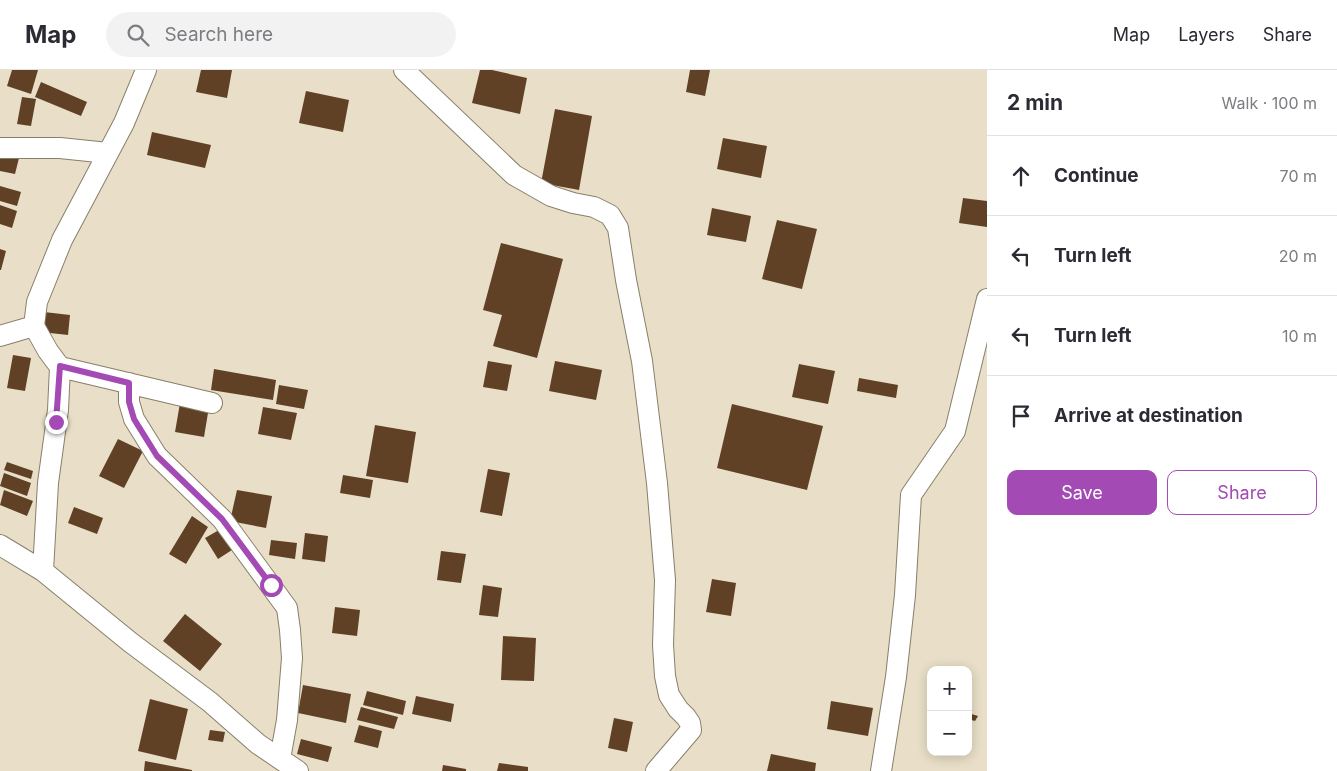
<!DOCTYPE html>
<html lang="en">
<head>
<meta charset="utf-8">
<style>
  body { margin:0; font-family:Inter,sans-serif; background:#f2f2f3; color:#2b2b33 }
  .controls { position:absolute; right:15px; bottom:15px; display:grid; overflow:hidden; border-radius:10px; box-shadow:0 2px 12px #0003 }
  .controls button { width:45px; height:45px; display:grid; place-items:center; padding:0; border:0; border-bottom:1px solid #e1e1e2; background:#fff; color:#2b2b33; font:25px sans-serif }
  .stop { position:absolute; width:15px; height:15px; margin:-11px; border:4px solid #a44ab5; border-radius:50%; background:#fff }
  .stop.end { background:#a44ab5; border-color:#fff; box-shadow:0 1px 5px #0008 }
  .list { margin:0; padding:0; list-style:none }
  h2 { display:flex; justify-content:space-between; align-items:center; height:65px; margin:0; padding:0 20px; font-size:21px }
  h2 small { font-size:16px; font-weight:400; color:#7c7c81 }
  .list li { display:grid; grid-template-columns:32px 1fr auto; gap:15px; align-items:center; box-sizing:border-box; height:80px; padding:0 20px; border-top:1px solid #e1e1e2 }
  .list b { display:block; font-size:19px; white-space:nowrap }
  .list em { font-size:16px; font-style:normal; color:#7c7c81 }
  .actions { display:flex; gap:10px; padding:15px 20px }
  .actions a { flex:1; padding:11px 0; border:1px solid #a44ab5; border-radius:10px; text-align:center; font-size:18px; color:#a44ab5 }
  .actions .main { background:#a44ab5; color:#fff }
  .icon { flex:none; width:28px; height:28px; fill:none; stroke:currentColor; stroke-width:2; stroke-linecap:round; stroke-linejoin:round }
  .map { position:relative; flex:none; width:987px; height:701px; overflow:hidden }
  header { display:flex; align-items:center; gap:30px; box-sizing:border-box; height:70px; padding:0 25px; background:#fff; border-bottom:1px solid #e1e1e2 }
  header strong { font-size:24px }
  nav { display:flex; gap:28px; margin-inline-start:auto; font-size:18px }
  .search { width:350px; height:45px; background:#f2f2f3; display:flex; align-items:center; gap:12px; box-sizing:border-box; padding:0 18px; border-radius:28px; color:#7c7c81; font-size:19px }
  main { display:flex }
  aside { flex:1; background:#fff }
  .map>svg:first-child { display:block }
</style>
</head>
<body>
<header>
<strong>Map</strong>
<div class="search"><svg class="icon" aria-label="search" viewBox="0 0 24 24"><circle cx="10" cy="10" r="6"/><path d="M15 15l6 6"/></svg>Search here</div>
<nav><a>Map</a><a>Layers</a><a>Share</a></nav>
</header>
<main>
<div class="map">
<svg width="987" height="701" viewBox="0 0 987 701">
  <rect width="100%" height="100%" fill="#e9dfc8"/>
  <!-- building -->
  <path fill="#604125" d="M12,0h26l-7,24 -24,-8z
    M201,0h31l-5,28 -31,-6z
    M480,0h12l35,8 -7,36 -48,-11z
    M690,0h20l-5,26 -19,-4z
    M41,12l46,20 -6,14 -46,-19z
    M306,21l43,9 -6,32 -44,-9z
    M22,27l14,2 -5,27 -14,-2z
    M555,39l37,7 -13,74 -38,-7z
    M152,62l59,13 -6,23 -58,-13z
    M723,68l44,8 -6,32 -44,-9z
    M0,84l19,4 -4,16 -15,-3z
    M0,116l21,6 -4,14 -17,-5z
    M963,128l24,3v26l-28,-4z
    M0,135l17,6 -5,17 -12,-4z
    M712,138l39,8 -5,26 -39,-7z
    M777,150l40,9 -15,60 -40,-10z
    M501,173l62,16 -26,99 -44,-12 9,-31 -19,-5z
    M0,179l6,2 -5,19h-1z
    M44,242l26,3 -2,20 -27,-3z
    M13,285l18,3 -6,33 -18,-3z
    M488,291l24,4 -5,26 -24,-4z
    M555,291l47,9 -6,30 -47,-9z
    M799,294l36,7 -7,33 -36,-7z
    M214,299l62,11 -3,20 -62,-10z
    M859,308l39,7 -2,13 -39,-7z
    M279,315l29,5 -4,19 -28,-5z
    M180,333l29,4 -5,30 -29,-5z
    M732,334l91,22 -16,64 -90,-22z
    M263,337l34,6 -6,27 -33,-6z
    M375,355l41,7 -8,51 -42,-7z
    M118,369l25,12 -19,37 -25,-12z
    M7,392l26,9 -2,8 -27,-9z
    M488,399l22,4 -8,43 -22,-4z
    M4,403l27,10 -4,13 -27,-10z
    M343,405l30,5 -3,18 -30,-5z
    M4,420l29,11 -6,15 -27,-11z
    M237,420l35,6 -6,32 -36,-7z
    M74,437l29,11 -6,16 -29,-11z
    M192,446l16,11 -22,37 -17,-10z
    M219,460l13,20 -14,9 -13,-21z
    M305,463l23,3 -3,26 -23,-3z
    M271,470l26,3 -2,16 -26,-4z
    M441,481l25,3 -5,29 -24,-3z
    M712,509l24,4 -5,33 -25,-4z
    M483,515l19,3 -4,29 -19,-2z
    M335,537l25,3 -3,26 -25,-3z
    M185,544l37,30 -22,27 -37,-30z
    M503,566l33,2 -2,43 -33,-1z
    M303,615l48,9 -5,29 -48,-10z
    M367,621l39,10 -3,14 -40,-10z
    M416,626l38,8 -3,18 -39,-8z
    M150,629l38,10 -12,51 -38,-9z
    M831,631l42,7 -5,28 -41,-7z
    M361,637l37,10 -4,12 -37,-9z
    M968,643l10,3 -3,5 -7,-2z
    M614,648l19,4 -6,30 -19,-4z
    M359,655l23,6 -4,17 -24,-6z
    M210,660l15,2 -2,10 -15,-2z
    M301,669l31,8 -4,15 -31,-8z
    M771,684l45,9 -1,8h-48z
    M145,691l47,9v1h-48z
    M499,693l29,4v4h-31z
    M443,695l23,4v2h-24z"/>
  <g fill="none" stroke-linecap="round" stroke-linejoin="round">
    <defs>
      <path id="minor" d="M146,0l-22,53 -62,117 -25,62 -3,24 14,25 12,16 152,36
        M404,0l110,105 37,21 22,7 21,4 16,8 8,13 8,52 16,81 15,122 8,97 -2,65 2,31 4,19 9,14 8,8 4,6 1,7 -35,41
        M0,78h60l48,5
        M0,266l34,-10
        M129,313v19l5,17 23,37 65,63 65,89 3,22 2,28 -5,62 -7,39
        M0,475l43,26 87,71 80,60 48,42 40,27
        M43,501l5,-88 10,-73 2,-43
        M881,701l15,-94 9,-82 6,-100 44,-64 32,-132"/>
    </defs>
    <!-- minor casing -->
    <use href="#minor" stroke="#887f6a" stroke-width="22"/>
    <!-- minor -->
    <use href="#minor" stroke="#fff" stroke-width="20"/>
  </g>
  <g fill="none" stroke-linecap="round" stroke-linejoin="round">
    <!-- route -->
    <path stroke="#a44ab5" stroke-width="6" d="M56,352l4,-56 69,17v19l5,17 23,37 65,63 49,66"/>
  </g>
</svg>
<div class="controls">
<button>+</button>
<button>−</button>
</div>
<div class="stop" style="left:271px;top:515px"></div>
<div class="stop end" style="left:56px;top:352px"></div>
</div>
<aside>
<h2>2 min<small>Walk · 100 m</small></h2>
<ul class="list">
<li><svg class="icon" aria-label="ahead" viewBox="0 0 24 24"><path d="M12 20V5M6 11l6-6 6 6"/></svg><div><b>Continue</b></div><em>70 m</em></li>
<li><svg class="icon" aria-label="left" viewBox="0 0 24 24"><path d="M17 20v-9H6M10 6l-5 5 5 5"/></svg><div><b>Turn left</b></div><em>20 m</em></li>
<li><svg class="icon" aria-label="left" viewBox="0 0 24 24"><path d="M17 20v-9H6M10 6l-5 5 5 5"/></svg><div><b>Turn left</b></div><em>10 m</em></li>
<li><svg class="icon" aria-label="arrive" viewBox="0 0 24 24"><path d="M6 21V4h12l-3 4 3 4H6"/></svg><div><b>Arrive at destination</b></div></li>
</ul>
<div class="actions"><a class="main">Save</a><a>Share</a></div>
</aside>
</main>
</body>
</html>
